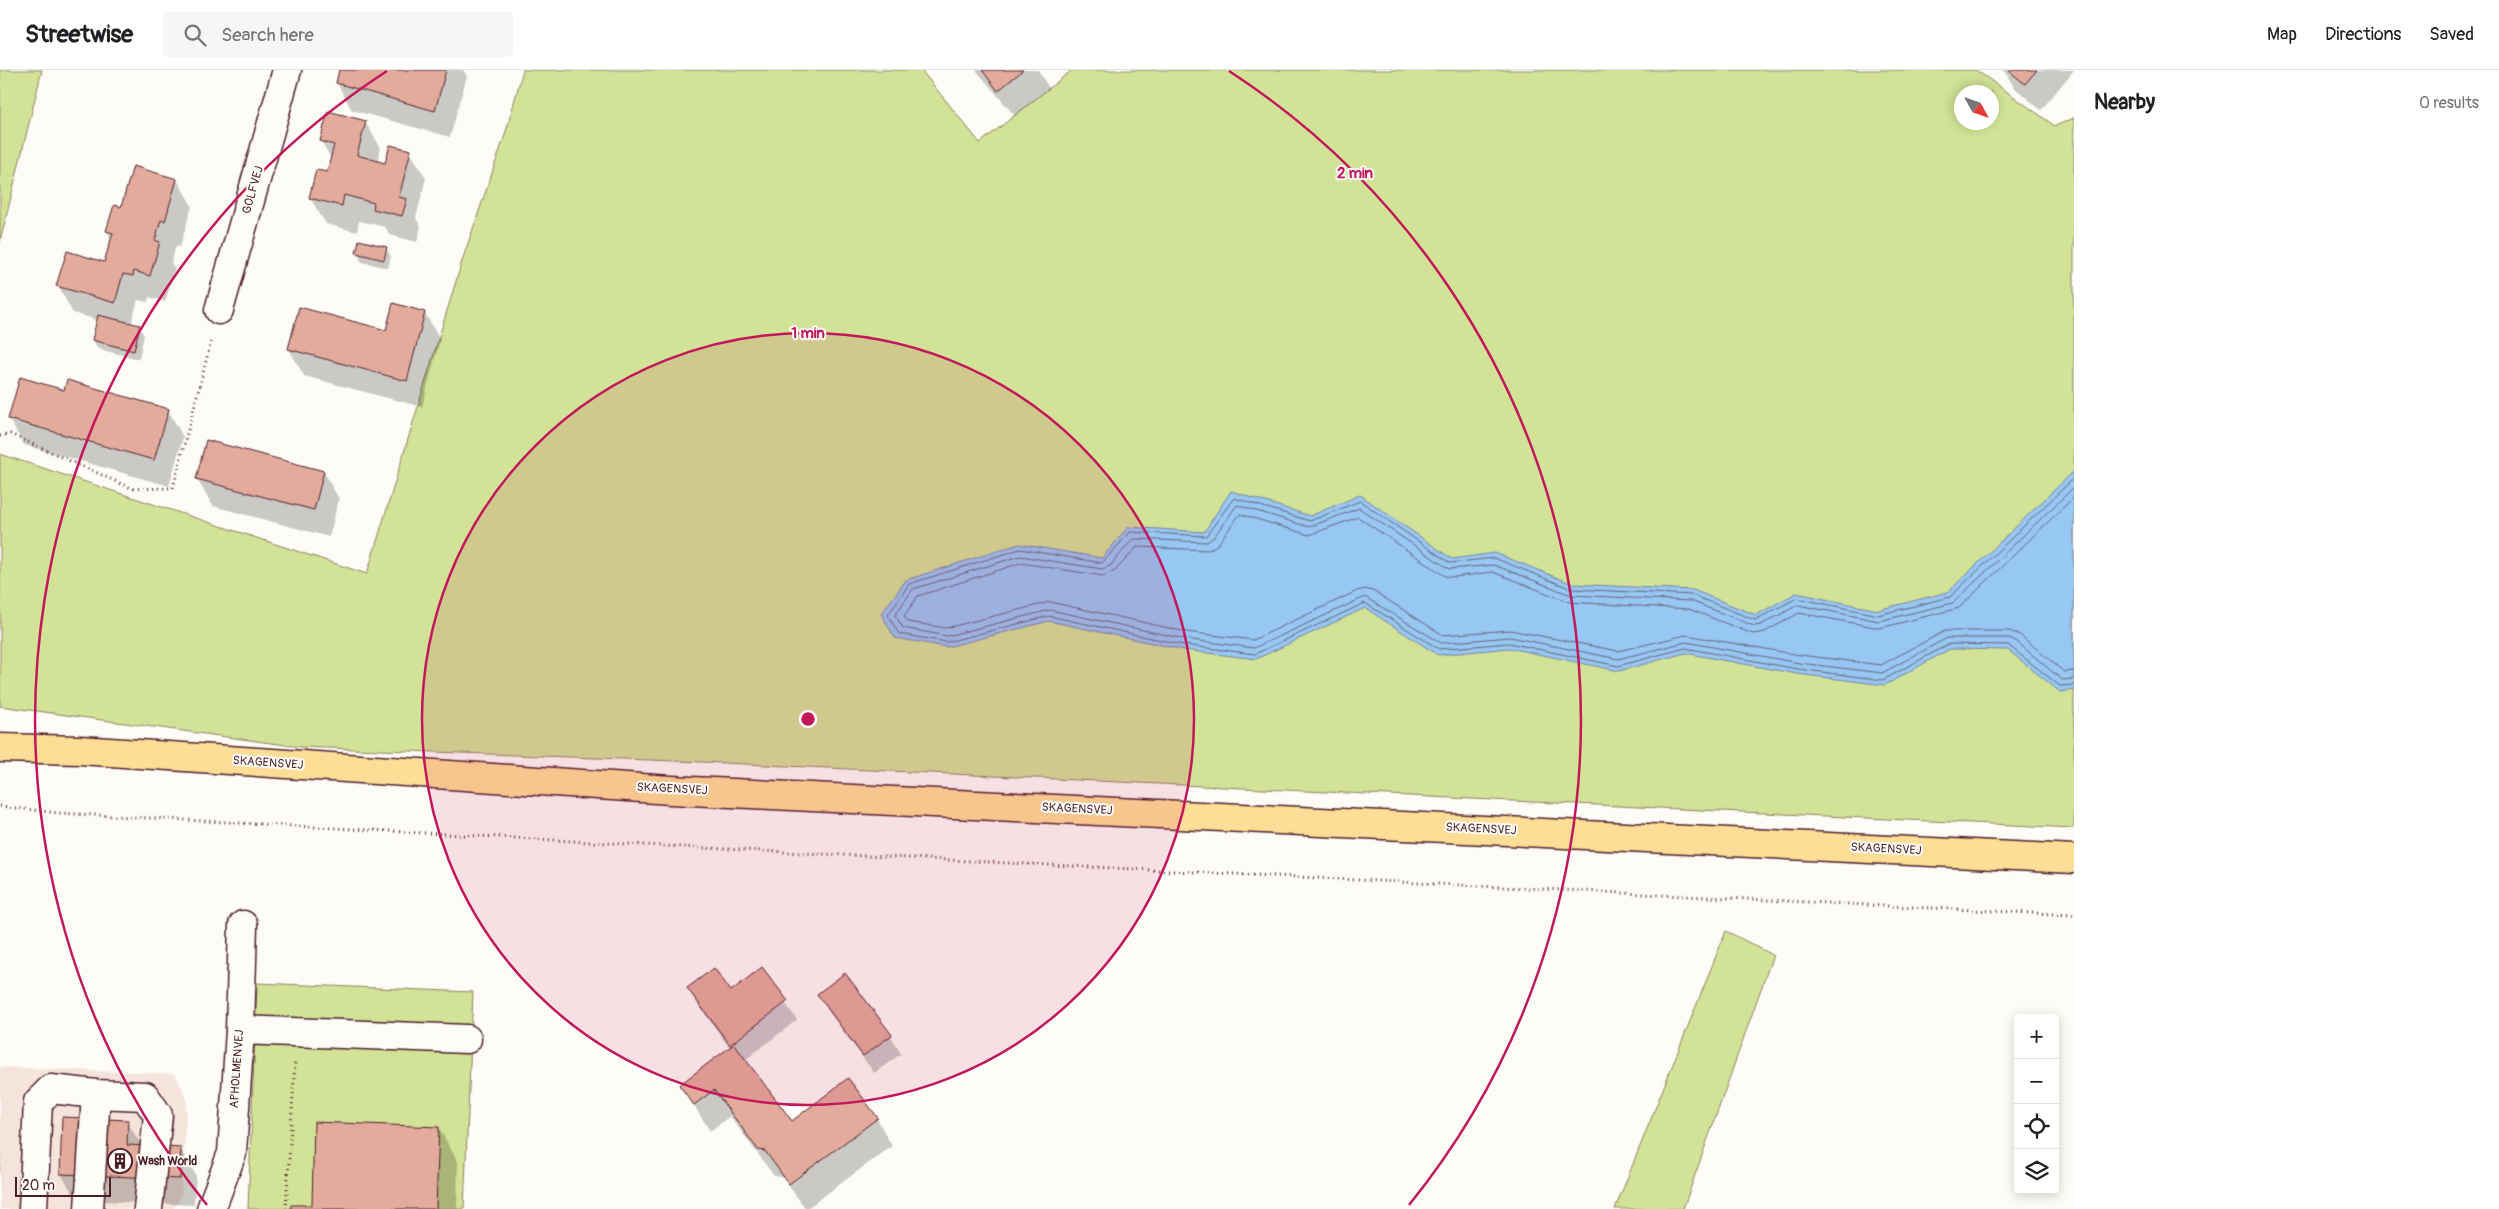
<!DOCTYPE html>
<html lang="en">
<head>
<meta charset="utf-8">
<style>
  body { margin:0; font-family:Pangolin,sans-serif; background:#f6f6f6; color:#202124 }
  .controls { position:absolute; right:15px; bottom:15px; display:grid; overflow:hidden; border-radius:5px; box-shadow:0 2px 12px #0003 }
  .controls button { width:45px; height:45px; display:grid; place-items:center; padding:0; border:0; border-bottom:1px solid #e0e0e0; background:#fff; color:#202124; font:25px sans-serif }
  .compass { position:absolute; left:1954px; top:15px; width:45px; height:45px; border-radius:50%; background:#fff; box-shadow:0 2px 12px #0003; rotate:130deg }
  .scale { position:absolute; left:15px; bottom:12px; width:96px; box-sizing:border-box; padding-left:5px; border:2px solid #4a1f2b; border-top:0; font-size:14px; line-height:18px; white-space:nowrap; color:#4a1f2b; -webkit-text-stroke:4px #fdfcf7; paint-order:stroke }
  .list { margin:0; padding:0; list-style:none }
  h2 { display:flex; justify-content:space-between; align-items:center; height:65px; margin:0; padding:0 20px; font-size:21px }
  h2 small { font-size:16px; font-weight:400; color:#757577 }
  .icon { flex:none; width:28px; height:28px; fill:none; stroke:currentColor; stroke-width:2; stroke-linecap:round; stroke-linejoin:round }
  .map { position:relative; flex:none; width:2074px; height:1139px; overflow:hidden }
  header { display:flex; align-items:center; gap:30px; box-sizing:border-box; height:70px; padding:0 25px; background:#fff; border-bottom:1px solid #e0e0e0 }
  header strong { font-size:24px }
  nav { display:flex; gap:28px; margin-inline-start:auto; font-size:18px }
  .search { width:350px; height:45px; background:#f6f6f6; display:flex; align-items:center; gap:12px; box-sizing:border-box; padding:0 18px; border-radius:5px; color:#757577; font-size:19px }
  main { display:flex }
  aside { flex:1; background:#fff }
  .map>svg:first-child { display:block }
</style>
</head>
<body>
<header>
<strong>Streetwise</strong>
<div class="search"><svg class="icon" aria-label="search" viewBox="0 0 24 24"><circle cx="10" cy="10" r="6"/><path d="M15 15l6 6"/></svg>Search here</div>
<nav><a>Map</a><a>Directions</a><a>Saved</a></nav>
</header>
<main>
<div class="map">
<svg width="2074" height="1139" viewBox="0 0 2074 1139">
  <rect width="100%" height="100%" fill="#fdfcf7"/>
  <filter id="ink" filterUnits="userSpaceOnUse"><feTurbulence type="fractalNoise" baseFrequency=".02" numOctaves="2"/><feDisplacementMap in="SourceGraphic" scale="10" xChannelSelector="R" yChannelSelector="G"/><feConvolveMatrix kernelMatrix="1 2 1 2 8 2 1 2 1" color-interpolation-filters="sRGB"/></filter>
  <g filter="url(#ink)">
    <!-- built -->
    <path fill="#f5e4db" d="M0,997l175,7 12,25 -6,98 -8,12h-173z"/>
    <!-- green -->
    <path fill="#d2e296" stroke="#8e8060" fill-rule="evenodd" d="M0,0h42l-42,172z
      M523,0h398l59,73 92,-73h904l79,56 19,-8v710l-1371,-66 -403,-15 -300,-41v-252l367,120 96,-316 42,-123zM1962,22h30v30h-30z
      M1726,861l47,24 -90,254h-68z
      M257,913l216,9 -9,217h-216z"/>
    <!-- water -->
    <path fill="#97c7f3" stroke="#7884a3" d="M2074,401v219l-14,2 -52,-42 -58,-1 -65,36 -88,-11 -112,-21 -66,18 -110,-23 -71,7 -73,-47 -109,51 -72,-9 -135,-29 -102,26 -52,-9 -14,-24 25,-34 113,-36 83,14 26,-31 76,5 27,-41 79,25 50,-21 92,64 43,-6 78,31 120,6 63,25 40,-22 82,17 70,-18z"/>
    <!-- shadow -->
    <path fill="#0003" d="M340,0h123l4,6 -17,61 -98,-27 -15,-27z
      M976,0h62l11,18 -34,28z
      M2004,0h70l-33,40 -27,-23z
      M365,52l16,26 -4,14 9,2 24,-12 16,26 -10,40 5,9 -4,15 -27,-7 -5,-8 -26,-6 -2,11 -31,-8 -16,-26 18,-24 4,-14 -11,-19z
      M177,110l15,26 -12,41 -4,-1 -5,17 4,6 -10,33 -16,-5 -1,5 -10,-2 -7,25 8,2 5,8 -5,24 -41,-10 -5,-9 5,-20 -25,-7 -15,-27 47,-22 7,-24 -5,-9 15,-23z
      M386,178l5,9 -3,11 -26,-6 -5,-9z
      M300,239l86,22 39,-18 15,26 -18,68 -118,-31 -15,-27z
      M168,340l15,27 -14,49 -145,-41 -15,-26z
      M324,402l15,27 -10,38 -116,-31 -16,-27z
      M762,899l35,51 -52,40 46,63 57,-43 29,39 15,27 -86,63 -24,-32 -8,-1 -44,-60 -20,15 -29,-46 49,-37 -31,-42 -11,-17 43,3z
      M819,924l72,42 10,18 -27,19 -45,-61z
      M127,1051l15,26 38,2 16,26 -2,30 -117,-5 -16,-26z
      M439,1058l19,34 -1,47h-165l21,-3z
      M0,1081l1,3 -1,39z"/>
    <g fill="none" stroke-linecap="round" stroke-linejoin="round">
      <!-- shore -->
      <path stroke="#69627b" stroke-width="1" d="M2074,408l-124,119 -72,18 -81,-17 -42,22 -63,-25 -120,-6 -78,-31 -44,5 -90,-62 -50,20 -76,-23 -28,38 -76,-4 -28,31 -82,-14 -111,35 -21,31 11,19 48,8 102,-26 135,29 71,9 110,-51 74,46 70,-6 109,23 67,-18 113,21 85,11 66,-36 59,1 52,41 14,-1
        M2074,417l-121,116 -74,18 -81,-16 -37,20 -7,1 -63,-25 -120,-6 -77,-30 -45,4 -90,-61 -50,19 -72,-22 -24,33 -6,4 -74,-3 -23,27 -8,3 -82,-13 -107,33 -18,26 8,13 44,8 103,-26 135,29 69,9 111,-51 76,46 69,-6 108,22 68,-17 113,21 83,10 65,-35h62l7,3 46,39 12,-1
        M2074,427l-115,111 -79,20 -81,-15 -34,19 -12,2 -64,-25 -120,-7 -76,-30 -39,5 -9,-1 -87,-59 -49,18 -69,-21 -22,30 -9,6 -72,-3 -22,24 -12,5 -82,-13 -103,33 -14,20 4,6 38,6 104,-26 137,30 66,8 104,-49 9,-2 9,3 68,43 67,-5 108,21 68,-16 114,20 81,10 64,-34h64l11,4 44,37 10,-1"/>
    </g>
    <!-- building -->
    <path fill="#e3ab9b" stroke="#4a1f2b" d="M339,0h107l-11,41 -99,-28z
      M982,0h41l-25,21z
      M2008,0h29l-12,14z
      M328,41l38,10 -9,34 28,8 5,-18 21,5 -12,47 8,2 -5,17 -29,-7 1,-6 -30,-8 -2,11 -33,-8 7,-28 11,2 7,-27 -14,-4z
      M133,96l44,13 -12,42 -4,-1 -6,20 5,2 -10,34 -16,-5 -1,5 -10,-2 -8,29 -59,-17 11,-35 37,11 9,-29 -7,-2 8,-26 7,2z
      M359,170l28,7 -3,13 -28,-7z
      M393,233l32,9 -18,69 -119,-32 11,-42 87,23z
      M98,245l42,10 -6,26 -42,-11z
      M20,307l44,13 3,-10 102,29 -15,51 -146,-41z
      M206,370l118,31 -10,39 -118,-31z
      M762,897l26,34 -58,44 -43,-57 27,-20 17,23z
      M845,903l47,62 -29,21 -46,-62z
      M734,974l58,77 56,-43 30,40 -89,66 -24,-33 -7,-1 -44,-60 -20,15 -15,-20z
      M62,1047l66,3 -1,25 54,3 -1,31 -120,-5z
      M314,1052l125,5 -3,82h-145v-4h21z"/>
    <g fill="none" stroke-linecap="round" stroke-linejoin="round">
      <defs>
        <path id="minor" d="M219,240l68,-240
          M240,960l227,9
          M96,1024l49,2 13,19 -10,94
          M33,1139l5,-107 13,-13 45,5 -7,115
          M211,1139l21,-56 8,-123 3,-105"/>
        <path id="major" d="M0,678l80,2 591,40 1403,69"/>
      </defs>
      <!-- minor casing -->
      <use href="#minor" stroke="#4a1f2b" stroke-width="31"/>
      <!-- major casing -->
      <use href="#major" stroke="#4a1f2b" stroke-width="31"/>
      <!-- path -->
      <path stroke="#4a1f2b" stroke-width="3" stroke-dasharray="1 4" stroke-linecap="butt" d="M0,366l10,-2 123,55 40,-1 39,-150
        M0,736l58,7 624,34 1392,68
        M286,1139l9,-147"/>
      <!-- minor -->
      <use href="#minor" stroke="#fdfcf7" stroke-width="28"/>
      <!-- major -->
      <use href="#major" stroke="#fedd96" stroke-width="28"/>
    </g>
  </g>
  <!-- distance rings -->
  <circle cx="808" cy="649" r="386" fill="#c2185b" fill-opacity=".12"/>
  <g fill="none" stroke="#c2185b" stroke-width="2.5">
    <circle cx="808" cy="649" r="386"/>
    <path d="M207 1135A773 773 0 0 1 387 1M1229 1A773 773 0 0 1 1409 1135"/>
  </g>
  <!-- icons -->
  <defs>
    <symbol id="building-ring" viewBox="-11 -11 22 22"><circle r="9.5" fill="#fdfcf7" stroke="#4a1f2b" stroke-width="1.5"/><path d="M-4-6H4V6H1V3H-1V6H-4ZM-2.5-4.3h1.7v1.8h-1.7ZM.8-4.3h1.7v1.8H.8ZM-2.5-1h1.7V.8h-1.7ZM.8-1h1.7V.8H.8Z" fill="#4a1f2b"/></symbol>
  </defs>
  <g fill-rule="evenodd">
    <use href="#building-ring" x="106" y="1077" width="28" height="28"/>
  </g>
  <g text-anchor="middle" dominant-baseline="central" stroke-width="4" stroke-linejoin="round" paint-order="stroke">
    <!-- street labels -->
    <g font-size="12" fill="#4a1f2b" stroke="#fdfcf7">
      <text transform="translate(253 120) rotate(-74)">GOLFVEJ</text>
      <text transform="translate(268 693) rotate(4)">SKAGENSVEJ</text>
      <text transform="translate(672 719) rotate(3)">SKAGENSVEJ</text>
      <text transform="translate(1077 739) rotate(3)">SKAGENSVEJ</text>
      <text transform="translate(1481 759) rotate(3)">SKAGENSVEJ</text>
      <text transform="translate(1886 779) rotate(3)">SKAGENSVEJ</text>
      <text transform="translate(237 999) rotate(-86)">APHOLMENVEJ</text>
    </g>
    <!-- poi labels -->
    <g font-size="12" font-weight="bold" fill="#4a1f2b" stroke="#fdfcf7" text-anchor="start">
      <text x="138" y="1091">Wash World</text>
    </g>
  </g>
  <circle cx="808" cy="649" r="8" fill="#c2185b" stroke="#fdfcf7" stroke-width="2.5"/>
  <g font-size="15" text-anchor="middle" font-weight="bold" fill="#c2185b" stroke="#fdfcf7" stroke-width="4" stroke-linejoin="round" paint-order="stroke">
    <text x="1355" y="108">2 min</text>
    <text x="808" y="268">1 min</text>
  </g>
</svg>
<div class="controls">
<button>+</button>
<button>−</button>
<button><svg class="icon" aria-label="locate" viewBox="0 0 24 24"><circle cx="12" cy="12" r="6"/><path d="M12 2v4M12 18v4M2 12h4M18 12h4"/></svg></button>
<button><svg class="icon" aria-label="layers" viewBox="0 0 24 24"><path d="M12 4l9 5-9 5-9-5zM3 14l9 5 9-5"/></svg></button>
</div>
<svg class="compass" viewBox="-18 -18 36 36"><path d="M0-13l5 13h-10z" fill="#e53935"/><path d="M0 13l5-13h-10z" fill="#757577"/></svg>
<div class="scale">20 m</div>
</div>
<aside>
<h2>Nearby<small>0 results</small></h2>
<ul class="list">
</ul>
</aside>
</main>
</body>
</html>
